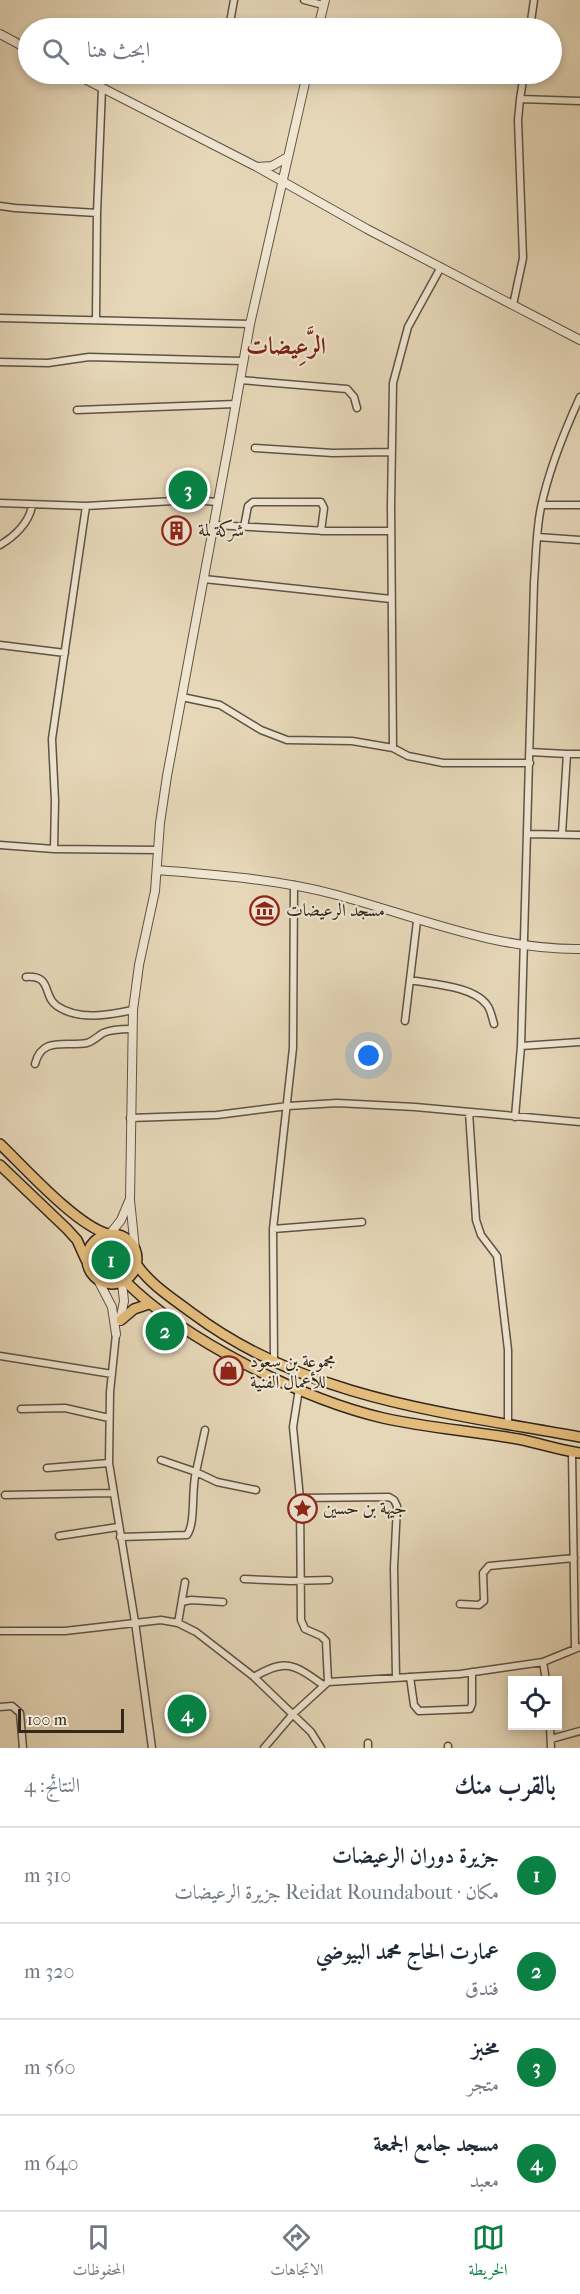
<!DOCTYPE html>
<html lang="ar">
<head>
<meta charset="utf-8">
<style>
  body { margin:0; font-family:"IM FELL French Canon",Amiri,serif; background:#f6f6f7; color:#1f2937; direction:rtl }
  .controls { position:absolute; right:18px; bottom:18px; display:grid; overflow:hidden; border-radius:0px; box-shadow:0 3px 9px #0003 }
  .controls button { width:54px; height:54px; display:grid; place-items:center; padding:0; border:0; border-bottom:2px solid #e0e1e3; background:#fff; color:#1f2937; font:30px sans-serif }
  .scale { position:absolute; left:18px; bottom:15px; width:106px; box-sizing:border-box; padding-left:6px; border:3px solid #34271d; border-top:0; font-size:16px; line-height:21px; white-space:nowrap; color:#34271d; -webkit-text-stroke:4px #efe5d1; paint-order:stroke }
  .you { position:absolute; left:369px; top:1056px; width:21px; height:21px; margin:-15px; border:4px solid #fff; border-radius:50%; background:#1a73e8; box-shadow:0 0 0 9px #1a73e833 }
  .badge { display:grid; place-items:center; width:39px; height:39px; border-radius:50%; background:#0b8043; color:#fff; font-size:20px; font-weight:700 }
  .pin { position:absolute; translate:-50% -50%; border:3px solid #fff; box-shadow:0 2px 6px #0006 }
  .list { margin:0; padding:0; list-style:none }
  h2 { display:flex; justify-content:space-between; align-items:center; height:78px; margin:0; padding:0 24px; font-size:26px }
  h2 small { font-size:20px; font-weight:400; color:#747a83 }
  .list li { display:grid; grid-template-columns:39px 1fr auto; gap:18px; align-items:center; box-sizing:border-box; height:96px; padding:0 24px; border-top:2px solid #e0e1e3 }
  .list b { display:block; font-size:22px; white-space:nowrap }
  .list p { margin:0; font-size:20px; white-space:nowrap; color:#747a83 }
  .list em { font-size:20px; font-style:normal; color:#747a83 }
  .icon { flex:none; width:33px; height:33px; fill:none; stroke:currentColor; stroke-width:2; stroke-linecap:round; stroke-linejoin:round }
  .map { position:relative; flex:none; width:580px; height:1748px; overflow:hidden; direction:ltr }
  .search { position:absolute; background:#fff; box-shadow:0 3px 9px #0003; left:18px; right:18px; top:18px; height:66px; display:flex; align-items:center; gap:15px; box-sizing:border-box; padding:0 21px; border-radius:33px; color:#747a83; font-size:22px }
  .sheet { height:462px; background:#fff }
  nav { display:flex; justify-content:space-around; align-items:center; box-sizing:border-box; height:84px; border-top:2px solid #e0e1e3; background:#fff; font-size:16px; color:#747a83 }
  nav a { display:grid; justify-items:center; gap:3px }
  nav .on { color:#0b8043 }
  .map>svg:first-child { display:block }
</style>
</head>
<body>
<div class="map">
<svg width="580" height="1748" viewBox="0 0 580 1748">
  <rect width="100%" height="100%" fill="#e6d7b8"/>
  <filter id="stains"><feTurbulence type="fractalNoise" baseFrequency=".00333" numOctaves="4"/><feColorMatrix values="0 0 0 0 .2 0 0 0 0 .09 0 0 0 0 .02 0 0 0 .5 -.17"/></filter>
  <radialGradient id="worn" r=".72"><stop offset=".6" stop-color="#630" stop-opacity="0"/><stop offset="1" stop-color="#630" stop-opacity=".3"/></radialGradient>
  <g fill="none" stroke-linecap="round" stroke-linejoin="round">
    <defs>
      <path id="minor" d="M304,0l19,5
        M229,28l5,-28
        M530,28l4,-28
        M520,99l4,-25
        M0,206l15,2 82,5
        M513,305l10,-47 -5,-138 2,-21 60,2
        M0,318l250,6
        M96,320l1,-107 5,-125
        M0,362l48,1 41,-6 154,4
        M240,380l107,9 7,8 3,11
        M77,410l159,-6
        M255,448l78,5 58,-1
        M0,503l86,3 105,-6 27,2
        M542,505h38
        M214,525l113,6h64
        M244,527l4,-21 5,-4h68l3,6 -3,23
        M537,537l43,3
        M0,545c14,-8 29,-22 32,-39
        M204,579l187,20
        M0,645l65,8
        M182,697l38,8 41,25 26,10 65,1 41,7 15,8 35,7h87
        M393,748l-2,-242 2,-123 15,-56 33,-60
        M530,752l37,2 -5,80
        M567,754h13
        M528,834l52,1
        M0,845l54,4 104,1
        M54,849l1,-48 -3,-62 34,-233
        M26,977c27,-2 16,19 31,29 22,15 52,9 76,4
        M410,980c21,4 64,6 77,25 4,5 5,13 7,19
        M405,1021l12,-100
        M521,1046l59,-4
        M35,1064c7,-28 30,-17 52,-21 6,-2 10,-6 16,-10 9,-4 19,-4 28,-4
        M469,1112l7,108 5,15 16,21 11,94v74
        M515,1117l6,-71 13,-464c2,-25 2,-51 7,-75 8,-38 23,-75 39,-110
        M130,1118l87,-3 71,-9 49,-3 78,4 165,15
        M273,1229l89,-7
        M116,1334l-6,58 -1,71 26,159 17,126
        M0,1356l112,18
        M274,1361l-1,-132 20,-181 1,-163
        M299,1389l-6,38 7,71 1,122 4,9 16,7 5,5 2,41
        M21,1409l44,-1 44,10
        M572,1452l3,196
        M161,1460l35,12 9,-42
        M47,1468l62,-5
        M5,1495l107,-2
        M300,1498l89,-1 5,3 3,6 -3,62 2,109
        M59,1536l59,-9
        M120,1537l67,-2c9,-12 4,-46 9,-63l21,10 39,8
        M244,1579l47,2 38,-1
        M182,1602l9,-2 32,2
        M460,1604l19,1 5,-4 -1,-28 6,-7 85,-8
        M178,1623l7,-41
        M0,1631h65l96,-11 17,3 18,9 58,45 57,55 10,16
        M543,1662l3,18
        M254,1677c31,-19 40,-13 69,8
        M410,1677l4,28 5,6 51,-2 2,-5v-32
        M0,1707l12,-1 8,7 3,35
        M550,1726l1,22
        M551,1739l29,-8
        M368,1743v5
        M448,1746v2
        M264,1748l29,-34 35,-32 132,-8 83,-12 37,-15"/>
      <path id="tertiary" d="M318,28l7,-28
        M0,34l28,15
        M75,74l182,93 110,62 213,111
        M257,167l15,-1 14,-8
        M157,870c59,5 119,9 176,24 83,22 160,56 247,55
        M110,1234l11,-14 8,-19
        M135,1249l-5,-49 3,-190 6,-45 16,-74 5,-68 7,-47 63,-339 20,-113 57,-250
        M98,1280l14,27 4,27
        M120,1321l4,-20 -2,-18"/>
      <path id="primary" d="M0,1144c25,24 76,81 108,90
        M0,1165l67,64 10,11 9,20
        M87 1259a25 25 0 1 1 50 0a25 25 0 1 1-50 0Z
        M137,1265c14,20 35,33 55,48 115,86 251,99 388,124
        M125,1281c59,59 177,118 258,137 45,10 90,13 135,21 21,4 41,11 62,14
        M121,1320l13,-11 15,-5"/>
    </defs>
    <!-- minor casing -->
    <use href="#minor" stroke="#605344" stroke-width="9"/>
    <!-- tertiary casing -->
    <use href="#tertiary" stroke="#605344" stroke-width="10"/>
    <!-- primary casing -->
    <use href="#primary" stroke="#34271d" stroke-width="12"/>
    <!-- minor -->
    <use href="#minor" stroke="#efe5d1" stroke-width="6"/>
    <!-- tertiary -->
    <use href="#tertiary" stroke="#efe5d1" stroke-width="8"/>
    <!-- primary -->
    <use href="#primary" stroke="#e3bc7c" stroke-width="9"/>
  </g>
  <!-- icons -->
  <defs>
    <symbol id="building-ring" viewBox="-11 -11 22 22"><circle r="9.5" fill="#efe5d1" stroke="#8f2418" stroke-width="1.5"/><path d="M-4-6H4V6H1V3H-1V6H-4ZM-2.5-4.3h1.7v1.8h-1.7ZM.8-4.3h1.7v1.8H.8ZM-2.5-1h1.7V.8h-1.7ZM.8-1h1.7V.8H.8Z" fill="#8f2418"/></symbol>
    <symbol id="museum-ring" viewBox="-11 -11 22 22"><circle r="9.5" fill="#efe5d1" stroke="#8f2418" stroke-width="1.5"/><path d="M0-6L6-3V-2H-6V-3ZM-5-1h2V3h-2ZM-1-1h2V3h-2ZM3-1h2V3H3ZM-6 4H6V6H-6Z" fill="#8f2418"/></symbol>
    <symbol id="shop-ring" viewBox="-11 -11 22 22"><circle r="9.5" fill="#efe5d1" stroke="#8f2418" stroke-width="1.5"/><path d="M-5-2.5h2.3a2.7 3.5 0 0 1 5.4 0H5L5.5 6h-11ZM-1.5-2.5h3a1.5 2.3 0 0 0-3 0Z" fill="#8f2418"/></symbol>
    <symbol id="sight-ring" viewBox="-11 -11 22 22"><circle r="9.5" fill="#efe5d1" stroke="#8f2418" stroke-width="1.5"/><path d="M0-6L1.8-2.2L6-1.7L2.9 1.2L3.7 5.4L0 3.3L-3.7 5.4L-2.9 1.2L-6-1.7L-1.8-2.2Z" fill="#8f2418"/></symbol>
  </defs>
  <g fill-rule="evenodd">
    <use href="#building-ring" x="160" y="514" width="33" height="33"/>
    <use href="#museum-ring" x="248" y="894" width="33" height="33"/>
    <use href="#shop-ring" x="212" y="1354" width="33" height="33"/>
    <use href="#sight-ring" x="286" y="1492" width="33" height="33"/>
  </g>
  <g text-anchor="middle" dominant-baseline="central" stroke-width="4.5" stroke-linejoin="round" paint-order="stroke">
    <!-- poi labels -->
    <g font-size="18" fill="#34271d" stroke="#efe5d1" text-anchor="start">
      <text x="198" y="530">شركة لمة</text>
      <text x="286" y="910">مسجد الرعيضات</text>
      <text x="250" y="1361">مجموعة بن سعود<tspan x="250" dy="21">للأعمال الفنية</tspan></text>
      <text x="323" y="1508">جيهة بن حسين</text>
    </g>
    <!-- district labels -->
    <g font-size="24" font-weight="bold" fill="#7a1f14" stroke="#efe5d1">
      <text x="286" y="346">الرَّعِيضات</text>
    </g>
  </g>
  <rect width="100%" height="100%" filter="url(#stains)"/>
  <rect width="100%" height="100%" fill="url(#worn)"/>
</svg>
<div class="controls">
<button><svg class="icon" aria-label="locate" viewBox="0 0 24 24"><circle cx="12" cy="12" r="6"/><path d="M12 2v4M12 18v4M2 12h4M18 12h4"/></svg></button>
</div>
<div class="scale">100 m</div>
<div class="you"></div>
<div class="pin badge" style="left:111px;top:1260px">1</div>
<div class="pin badge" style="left:165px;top:1331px">2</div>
<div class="pin badge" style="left:188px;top:490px">3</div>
<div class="pin badge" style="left:187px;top:1714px">4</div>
<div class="search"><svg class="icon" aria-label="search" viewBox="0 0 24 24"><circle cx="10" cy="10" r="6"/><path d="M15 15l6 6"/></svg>ابحث هنا</div>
</div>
<section class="sheet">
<h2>بالقرب منك<small>النتائج: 4</small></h2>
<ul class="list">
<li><span class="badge">1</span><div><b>جزيرة دوران الرعيضات</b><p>مكان · Reidat Roundabout جزيرة الرعيضات</p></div><em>310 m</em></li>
<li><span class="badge">2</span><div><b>عمارت الحاج محمد البيوضي</b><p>فندق</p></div><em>320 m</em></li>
<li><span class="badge">3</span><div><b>مخبز</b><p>متجر</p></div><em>560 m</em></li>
<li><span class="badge">4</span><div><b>مسجد جامع الجمعة</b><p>معبد</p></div><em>640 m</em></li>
</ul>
</section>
<nav>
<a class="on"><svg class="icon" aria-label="map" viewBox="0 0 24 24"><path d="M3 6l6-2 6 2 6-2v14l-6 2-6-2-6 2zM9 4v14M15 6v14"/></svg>الخريطة</a>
<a><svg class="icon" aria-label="directions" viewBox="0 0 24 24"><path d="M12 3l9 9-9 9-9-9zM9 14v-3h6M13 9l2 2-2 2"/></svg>الاتجاهات</a>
<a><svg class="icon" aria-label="saved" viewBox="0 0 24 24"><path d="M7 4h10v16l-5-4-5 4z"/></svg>المحفوظات</a>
</nav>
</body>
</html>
